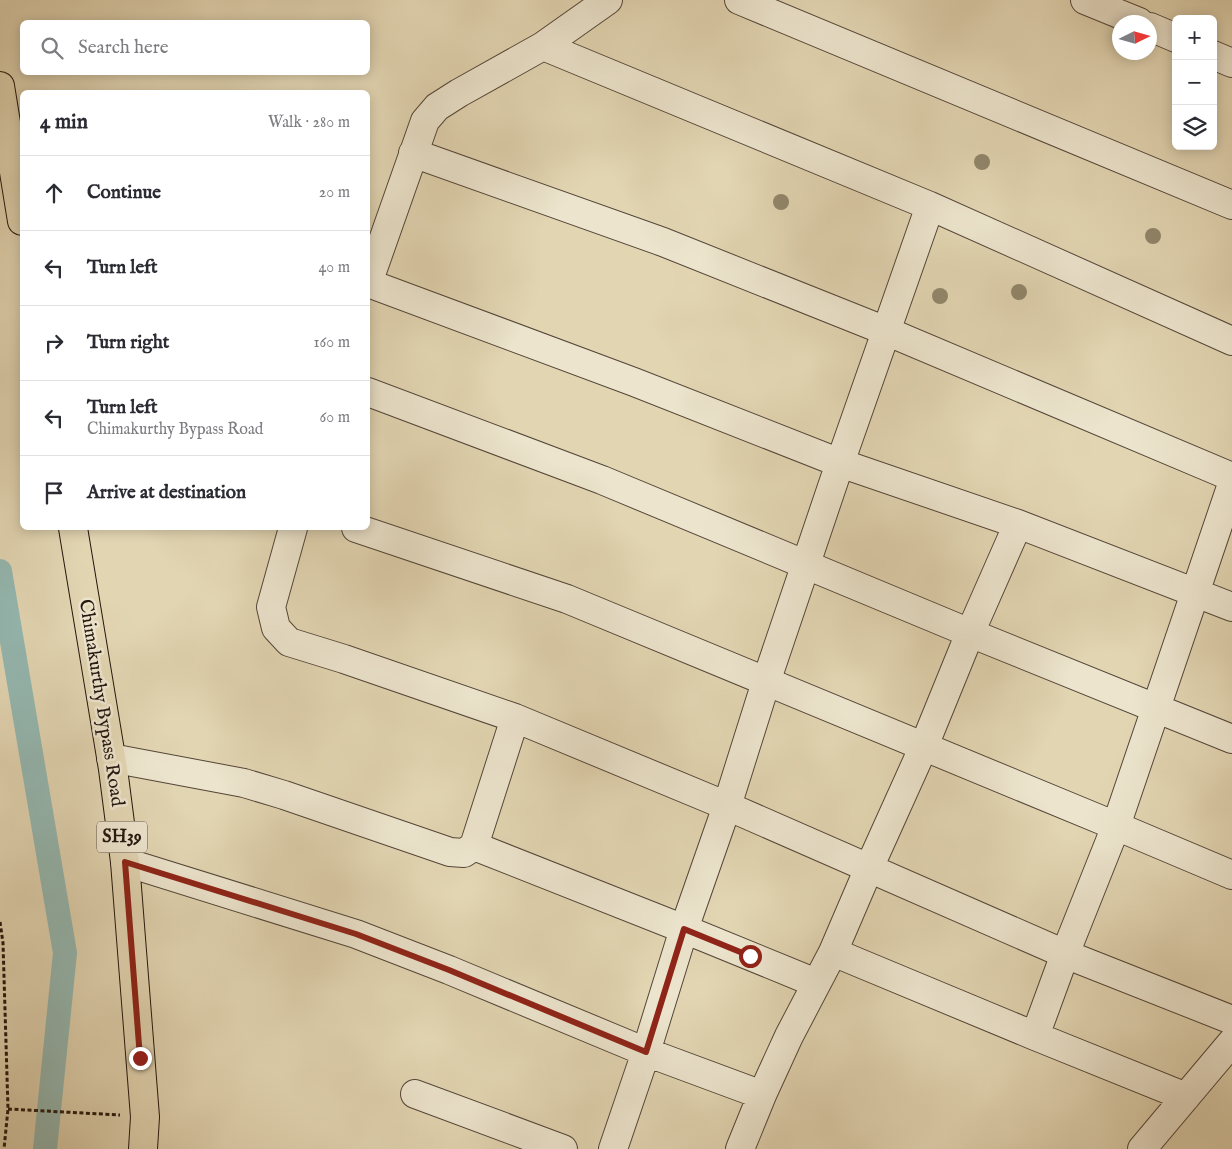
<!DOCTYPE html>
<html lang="en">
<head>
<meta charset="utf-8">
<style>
  body { margin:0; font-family:"IM FELL English",serif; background:#f7f7f7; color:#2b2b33 }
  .controls { position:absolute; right:15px; top:15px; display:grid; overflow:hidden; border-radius:8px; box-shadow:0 2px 12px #0003 }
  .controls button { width:45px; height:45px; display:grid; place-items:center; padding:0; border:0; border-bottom:1px solid #e1e1e2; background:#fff; color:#2b2b33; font:25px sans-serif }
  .compass { position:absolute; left:1112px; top:15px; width:45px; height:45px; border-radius:50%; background:#fff; box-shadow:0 2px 12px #0003; rotate:85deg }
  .stop { position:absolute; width:15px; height:15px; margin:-11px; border:4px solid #8f2418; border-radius:50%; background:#fff }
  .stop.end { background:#8f2418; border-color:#fff; box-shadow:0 1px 5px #0008 }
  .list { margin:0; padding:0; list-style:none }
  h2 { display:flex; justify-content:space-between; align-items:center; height:65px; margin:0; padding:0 20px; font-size:21px }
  h2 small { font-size:16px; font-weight:400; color:#7c7c81 }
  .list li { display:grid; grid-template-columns:32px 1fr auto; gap:15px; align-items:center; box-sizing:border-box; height:75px; padding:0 20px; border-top:1px solid #e1e1e2 }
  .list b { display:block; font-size:19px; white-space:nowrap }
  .list p { margin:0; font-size:16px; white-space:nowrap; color:#7c7c81 }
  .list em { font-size:16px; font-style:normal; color:#7c7c81 }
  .icon { flex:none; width:28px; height:28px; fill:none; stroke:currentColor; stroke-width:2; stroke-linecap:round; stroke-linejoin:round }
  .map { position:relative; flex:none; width:1232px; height:1149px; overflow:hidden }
  .search { position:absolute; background:#fff; box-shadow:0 2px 12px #0003; left:20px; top:20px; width:350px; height:55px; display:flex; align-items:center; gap:12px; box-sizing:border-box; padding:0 18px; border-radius:8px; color:#7c7c81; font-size:19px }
  .panel { position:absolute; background:#fff; box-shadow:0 2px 12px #0003; left:20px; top:90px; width:350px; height:440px; border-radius:8px }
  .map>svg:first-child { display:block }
</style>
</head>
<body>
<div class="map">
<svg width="1232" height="1149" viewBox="0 0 1232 1149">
  <rect width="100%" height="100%" fill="#e2d5b2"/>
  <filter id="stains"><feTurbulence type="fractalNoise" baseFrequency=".004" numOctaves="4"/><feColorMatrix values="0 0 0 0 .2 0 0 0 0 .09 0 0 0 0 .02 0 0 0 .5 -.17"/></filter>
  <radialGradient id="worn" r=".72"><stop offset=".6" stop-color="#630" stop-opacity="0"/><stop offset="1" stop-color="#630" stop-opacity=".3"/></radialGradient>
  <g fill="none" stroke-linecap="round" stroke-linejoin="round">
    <!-- canal -->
    <path stroke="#95b8b1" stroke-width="24" d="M0,571l65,382 -20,196"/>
    <defs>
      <path id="minor" d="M739,0l493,205
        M1085,0l54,22
        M1150,27l26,11
        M543,46l387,160 302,135
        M1213,55l19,8
        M413,153l250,89 223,89 346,146
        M368,283l266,99 206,81 178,61 214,83
        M368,283l57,-162 12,-14 22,-14 84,-47 65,-46
        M368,392l234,88 368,153 262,106
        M293,528l-22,79 5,21 13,14 55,17 171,59 212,88 338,148 167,66
        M356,528l211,71 549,227 116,49
        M111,758l133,25 40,12 166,57 14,1 10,-7 41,-128
        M474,846l210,83 132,54
        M125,862l231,72 93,36 197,82 116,43
        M833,952l202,84 151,61
        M1035,1036l30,-82 51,-128 116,-342
        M415,1094l148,55
        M613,1149l33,-97 38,-123 43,-123 39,-124 74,-219 90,-257
        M740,1149l22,-54 27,-59 44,-84 36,-84 55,-122 46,-113 48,-109
        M1142,1149l90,-107"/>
      <path id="major" d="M0,86l22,135
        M73,528l40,241 12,93 20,255 -2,32"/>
    </defs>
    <!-- minor casing -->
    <use href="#minor" stroke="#544638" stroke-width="30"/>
    <!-- major casing -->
    <use href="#major" stroke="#24170f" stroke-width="30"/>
    <!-- path -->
    <path stroke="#24170f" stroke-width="3" stroke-dasharray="4 2.5" stroke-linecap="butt" d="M0,922l3,21 5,166 -4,40
      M8,1109l112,6"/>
    <!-- minor -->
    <use href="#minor" stroke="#ece4cd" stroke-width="28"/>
    <!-- major -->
    <use href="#major" stroke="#e2d5b2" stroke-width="28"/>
  </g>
  <!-- trees -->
  <g fill="#92876c">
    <circle cx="982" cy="162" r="8"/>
    <circle cx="781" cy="202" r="8"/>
    <circle cx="1153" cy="236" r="8"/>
    <circle cx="1019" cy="292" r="8"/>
    <circle cx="940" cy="296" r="8"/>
  </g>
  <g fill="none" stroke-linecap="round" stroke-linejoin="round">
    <!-- route -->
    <path stroke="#8f2418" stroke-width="6" d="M140,1058l-15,-196 231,72 93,36 197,82 38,-123 66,27"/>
  </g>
  <g text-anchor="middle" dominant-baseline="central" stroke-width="5" stroke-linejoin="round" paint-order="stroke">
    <!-- shield labels -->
    <rect fill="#ece4cd" stroke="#605448" stroke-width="1" x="97" y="821.5" width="50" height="31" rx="4"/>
    <g font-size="18" font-weight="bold" fill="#24170f">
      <text x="122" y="837">SH39</text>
    </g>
    <!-- street labels -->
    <g font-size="19" fill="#24170f" stroke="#ece4cd">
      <text transform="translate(101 703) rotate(81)">Chimakurthy Bypass Road</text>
    </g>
  </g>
  <rect width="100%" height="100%" filter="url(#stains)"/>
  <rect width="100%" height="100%" fill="url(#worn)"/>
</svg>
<div class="controls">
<button>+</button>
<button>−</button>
<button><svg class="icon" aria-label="layers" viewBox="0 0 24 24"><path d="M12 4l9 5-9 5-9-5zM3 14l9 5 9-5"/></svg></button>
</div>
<svg class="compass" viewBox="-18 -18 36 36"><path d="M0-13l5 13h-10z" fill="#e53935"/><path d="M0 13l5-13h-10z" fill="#7c7c81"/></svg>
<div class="stop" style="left:750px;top:956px"></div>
<div class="stop end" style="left:140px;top:1058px"></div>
<div class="search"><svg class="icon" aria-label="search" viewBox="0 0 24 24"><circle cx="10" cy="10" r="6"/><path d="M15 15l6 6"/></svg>Search here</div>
<section class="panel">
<h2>4 min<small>Walk · 280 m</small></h2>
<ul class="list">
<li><svg class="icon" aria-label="ahead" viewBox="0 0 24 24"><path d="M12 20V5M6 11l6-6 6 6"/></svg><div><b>Continue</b></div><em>20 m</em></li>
<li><svg class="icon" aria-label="left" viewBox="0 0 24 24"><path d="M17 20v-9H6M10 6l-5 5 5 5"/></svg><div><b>Turn left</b></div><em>40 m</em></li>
<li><svg class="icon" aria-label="right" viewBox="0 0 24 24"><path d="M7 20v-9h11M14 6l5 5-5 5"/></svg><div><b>Turn right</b></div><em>160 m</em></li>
<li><svg class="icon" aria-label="left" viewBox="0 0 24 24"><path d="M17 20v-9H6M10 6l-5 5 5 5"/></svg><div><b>Turn left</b><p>Chimakurthy Bypass Road</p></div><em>60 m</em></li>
<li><svg class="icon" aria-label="arrive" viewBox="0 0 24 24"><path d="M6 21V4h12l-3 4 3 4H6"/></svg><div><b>Arrive at destination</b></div></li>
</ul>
</section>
</div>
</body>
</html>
